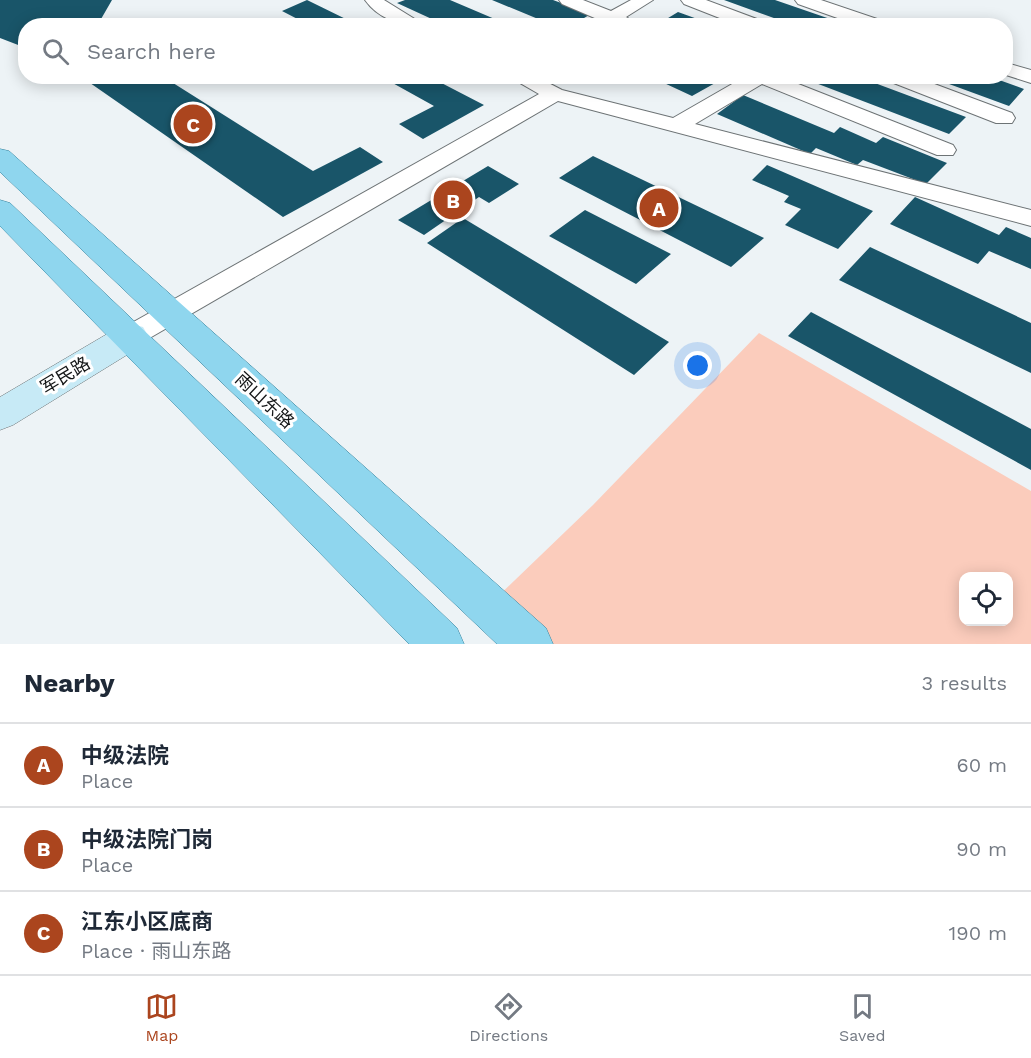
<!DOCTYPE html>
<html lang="en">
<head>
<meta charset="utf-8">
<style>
  body { margin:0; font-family:"Work Sans","Noto Sans SC",sans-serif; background:#f2f2f3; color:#1f2937 }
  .controls { position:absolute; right:18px; bottom:18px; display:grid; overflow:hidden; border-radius:12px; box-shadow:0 3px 15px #0003 }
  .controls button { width:54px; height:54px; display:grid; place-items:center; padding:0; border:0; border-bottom:2px solid #e0e1e3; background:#fff; color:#1f2937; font:30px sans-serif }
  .you { position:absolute; left:698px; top:366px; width:21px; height:21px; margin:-15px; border:4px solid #fff; border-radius:50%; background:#1a73e8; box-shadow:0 0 0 9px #1a73e833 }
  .badge { display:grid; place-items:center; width:39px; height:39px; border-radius:50%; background:#ab451e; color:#fff; font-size:20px; font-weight:700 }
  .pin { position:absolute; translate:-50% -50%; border:3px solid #fff; box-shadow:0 2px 6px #0006 }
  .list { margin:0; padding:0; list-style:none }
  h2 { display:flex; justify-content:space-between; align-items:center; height:78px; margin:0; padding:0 24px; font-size:26px }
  h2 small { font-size:20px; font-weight:400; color:#747a83 }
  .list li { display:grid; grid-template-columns:39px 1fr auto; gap:18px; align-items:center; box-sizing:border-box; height:84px; padding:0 24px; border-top:2px solid #e0e1e3 }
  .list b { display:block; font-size:22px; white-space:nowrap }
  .list p { margin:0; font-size:20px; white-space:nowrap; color:#747a83 }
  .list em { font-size:20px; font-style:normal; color:#747a83 }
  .icon { flex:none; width:33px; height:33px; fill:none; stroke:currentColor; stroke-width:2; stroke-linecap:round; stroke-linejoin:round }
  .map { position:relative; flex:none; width:1031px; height:644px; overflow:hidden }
  .search { position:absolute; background:#fff; box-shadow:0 3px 15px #0003; left:18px; right:18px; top:18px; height:66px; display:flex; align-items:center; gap:15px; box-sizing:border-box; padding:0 21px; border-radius:24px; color:#747a83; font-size:22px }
  .sheet { height:330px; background:#fff }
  nav { display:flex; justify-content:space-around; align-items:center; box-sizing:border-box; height:84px; border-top:2px solid #e0e1e3; background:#fff; font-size:16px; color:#747a83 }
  nav a { display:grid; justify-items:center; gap:3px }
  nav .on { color:#ab451e }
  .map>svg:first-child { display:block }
</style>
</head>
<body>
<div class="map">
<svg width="1031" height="644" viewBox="0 0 1031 644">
  <rect width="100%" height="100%" fill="#edf3f6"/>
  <!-- green -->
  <path fill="#fbccbc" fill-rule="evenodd" d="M759,333l272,158v153h-501l-42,-38 105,-101zM964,576h44v46h-44z"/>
  <!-- building -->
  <path fill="#195569" d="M0,0h112l-15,26h-71v22l-26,-10z
    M307,0l53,26h-49l-29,-15z
    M405,0h45l61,26h-64l-50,-23z
    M492,0h61l38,14 -21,12h-15z
    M724,0h51l61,21 -6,5h-34z
    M678,12l36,13v1h-59z
    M80,76h82l151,95 47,-24 23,15 -100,55z
    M380,76h48l56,29 -61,34 -24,-15 35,-18z
    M649,76h57l11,6 -25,14z
    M856,76l110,41 -17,17 -149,-57z
    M988,76l36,13 -15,17 -79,-29z
    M743,95l91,38 6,-6 36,16 7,-6 64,26 -21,21 -63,-24 -6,5 -41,-17 -6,6 -93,-40z
    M593,156l171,82 -33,29 -172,-89z
    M767,165l106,46 -35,38 -53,-24 16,-16 -17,-7 5,-6 -37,-16z
    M488,166l31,18 -30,19 -10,-6 -55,38 -26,-15z
    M915,197l84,38 7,-8 25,11v31l-42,-18 -11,13 -88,-40z
    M585,210l86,44 -35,30 -87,-48z
    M463,218l206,124 -35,33 -207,-132z
    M870,247l161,76v50l-192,-93z
    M811,312l220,117v41l-243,-134z"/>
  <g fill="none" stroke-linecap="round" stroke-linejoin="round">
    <defs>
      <path id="street" d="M365,0h19l42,26c-23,0 -47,-6 -61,-26z
        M559,0h24l28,11 20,-11h22l-27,17 14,9h-47l4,-7 -35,-15z
        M681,0h25l59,22 2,4h-27l-56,-22z
        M795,0h26l65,22 2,4h-28l-62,-22z
        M1006,63l25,7v13l-25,-8z
        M508,76h27l27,14 111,28 73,-42h32l175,69 3,5 -3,5h-16l-175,-71 -67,40 336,86v16l-473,-125 -417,242 -10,4 -10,-4 -4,-7 4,-7 418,-235z
        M883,76h30l99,37 3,5 -3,5h-16l-110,-43z"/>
      <path id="secondary" d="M131,324l12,3 5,9 -5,9 -130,80 -13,5v-33l119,-70z"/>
      <path id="primary" d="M0,149l9,2 537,477 7,16h-56l-497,-472z
        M0,200l10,3 447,425 7,16h-55l-409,-418z"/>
    </defs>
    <!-- street casing -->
    <use href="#street" stroke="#6d7375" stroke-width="2"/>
    <!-- secondary casing -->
    <use href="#secondary" stroke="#6d7375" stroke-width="1"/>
    <!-- primary casing -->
    <use href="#primary" stroke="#34809b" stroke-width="1"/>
    <!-- street -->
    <use href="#street" fill="#fff" fill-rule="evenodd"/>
    <!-- secondary -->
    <use href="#secondary" fill="#c7eaf6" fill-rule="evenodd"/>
    <!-- primary -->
    <use href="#primary" fill="#8fd6ee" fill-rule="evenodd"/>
  </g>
  <g text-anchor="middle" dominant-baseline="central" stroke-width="6" stroke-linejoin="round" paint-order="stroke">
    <!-- street labels -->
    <g font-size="18" fill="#131516" stroke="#fff">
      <text transform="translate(65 375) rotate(-31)">军民路</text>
      <text transform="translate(265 400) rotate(43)">雨山东路</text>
    </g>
  </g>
</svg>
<div class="controls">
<button><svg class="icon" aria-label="locate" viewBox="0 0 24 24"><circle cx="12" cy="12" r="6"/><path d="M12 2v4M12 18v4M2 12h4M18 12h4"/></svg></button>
</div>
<div class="you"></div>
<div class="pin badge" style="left:659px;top:208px">A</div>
<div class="pin badge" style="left:453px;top:200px">B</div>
<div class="pin badge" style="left:193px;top:124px">C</div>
<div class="search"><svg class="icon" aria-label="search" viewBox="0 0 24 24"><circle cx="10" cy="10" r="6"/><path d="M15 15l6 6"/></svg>Search here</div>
</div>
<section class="sheet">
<h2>Nearby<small>3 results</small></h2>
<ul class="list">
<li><span class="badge">A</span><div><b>中级法院</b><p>Place</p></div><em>60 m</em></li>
<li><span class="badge">B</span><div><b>中级法院门岗</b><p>Place</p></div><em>90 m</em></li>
<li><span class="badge">C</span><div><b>江东小区底商</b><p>Place · 雨山东路</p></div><em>190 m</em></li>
</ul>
</section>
<nav>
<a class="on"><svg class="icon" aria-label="map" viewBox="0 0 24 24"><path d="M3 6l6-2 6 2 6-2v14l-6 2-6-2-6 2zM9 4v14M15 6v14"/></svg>Map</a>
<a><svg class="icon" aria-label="directions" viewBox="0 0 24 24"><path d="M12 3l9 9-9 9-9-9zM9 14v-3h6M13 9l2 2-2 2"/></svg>Directions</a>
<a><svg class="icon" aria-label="saved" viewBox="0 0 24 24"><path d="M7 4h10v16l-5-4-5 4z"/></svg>Saved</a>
</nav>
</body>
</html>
